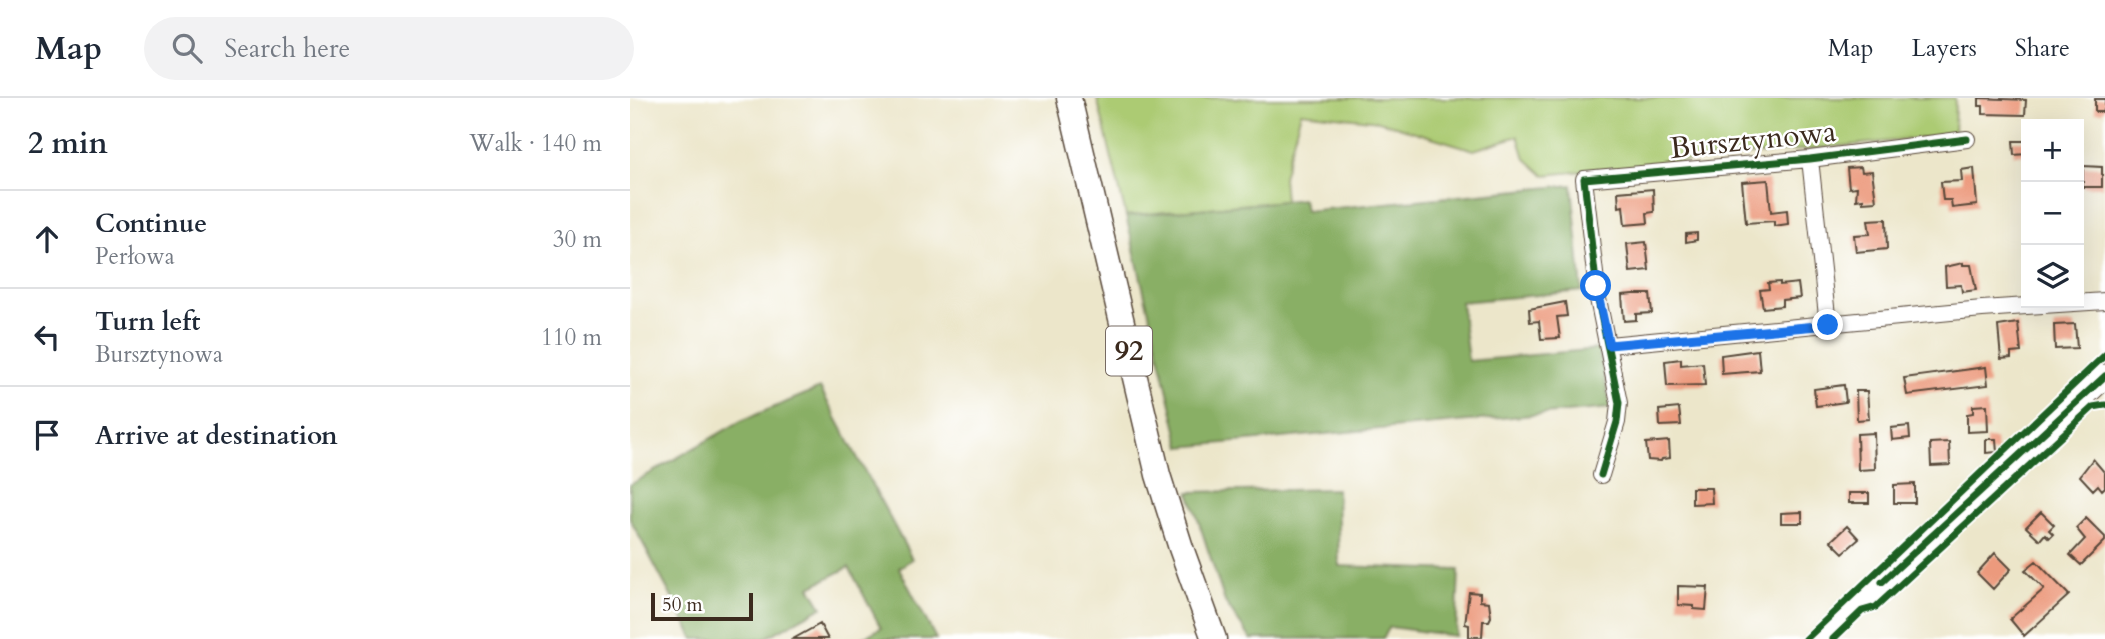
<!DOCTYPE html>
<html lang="en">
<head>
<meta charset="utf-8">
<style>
  body { margin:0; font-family:Cardo,serif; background:#f2f2f3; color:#1f2937 }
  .controls { position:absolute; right:21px; top:21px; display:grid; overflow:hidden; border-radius:0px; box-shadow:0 7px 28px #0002 }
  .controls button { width:63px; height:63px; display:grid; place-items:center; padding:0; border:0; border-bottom:2px solid #e0e1e3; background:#fff; color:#1f2937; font:35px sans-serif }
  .scale { position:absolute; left:21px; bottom:18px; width:102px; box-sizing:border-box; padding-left:7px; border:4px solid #3b2a1e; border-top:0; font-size:19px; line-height:24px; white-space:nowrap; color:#3b2a1e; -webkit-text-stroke:5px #fff; paint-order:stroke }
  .stop { position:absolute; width:21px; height:21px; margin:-16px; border:5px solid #1a73e8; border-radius:50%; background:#fff }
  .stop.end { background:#1a73e8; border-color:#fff; box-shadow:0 2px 7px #0008 }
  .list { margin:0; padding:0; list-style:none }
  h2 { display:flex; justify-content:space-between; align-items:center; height:91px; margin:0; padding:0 28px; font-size:30px }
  h2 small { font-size:23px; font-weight:400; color:#747a83 }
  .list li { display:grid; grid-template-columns:46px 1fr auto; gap:21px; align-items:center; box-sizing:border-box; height:98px; padding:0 28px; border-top:2px solid #e0e1e3 }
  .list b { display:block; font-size:26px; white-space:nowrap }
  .list p { margin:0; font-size:23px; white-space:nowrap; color:#747a83 }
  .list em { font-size:23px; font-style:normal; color:#747a83 }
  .icon { flex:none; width:38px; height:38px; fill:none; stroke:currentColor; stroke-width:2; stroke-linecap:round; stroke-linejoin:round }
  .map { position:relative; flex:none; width:1475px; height:541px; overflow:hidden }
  header { display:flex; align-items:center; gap:42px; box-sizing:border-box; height:98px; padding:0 35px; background:#fff; border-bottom:2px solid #e0e1e3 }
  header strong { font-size:33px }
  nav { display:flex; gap:38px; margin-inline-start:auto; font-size:24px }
  .search { width:490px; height:63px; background:#f2f2f3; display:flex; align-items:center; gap:18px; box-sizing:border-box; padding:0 24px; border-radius:38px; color:#747a83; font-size:26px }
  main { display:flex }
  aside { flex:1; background:#fff }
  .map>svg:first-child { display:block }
</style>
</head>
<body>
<header>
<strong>Map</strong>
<div class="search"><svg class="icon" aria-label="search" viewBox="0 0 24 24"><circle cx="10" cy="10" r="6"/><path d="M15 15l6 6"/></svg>Search here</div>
<nav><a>Map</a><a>Layers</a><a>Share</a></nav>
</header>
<main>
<aside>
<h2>2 min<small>Walk · 140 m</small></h2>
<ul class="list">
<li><svg class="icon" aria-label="ahead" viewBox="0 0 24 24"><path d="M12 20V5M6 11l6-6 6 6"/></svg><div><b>Continue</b><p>Perłowa</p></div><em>30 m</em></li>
<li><svg class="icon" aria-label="left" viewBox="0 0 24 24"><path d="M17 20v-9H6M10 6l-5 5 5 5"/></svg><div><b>Turn left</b><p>Bursztynowa</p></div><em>110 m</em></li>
<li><svg class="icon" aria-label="arrive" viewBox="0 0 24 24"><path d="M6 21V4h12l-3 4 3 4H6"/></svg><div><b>Arrive at destination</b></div></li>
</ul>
</aside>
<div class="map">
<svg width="1475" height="541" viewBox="0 0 1475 541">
  <rect width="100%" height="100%" fill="#fff"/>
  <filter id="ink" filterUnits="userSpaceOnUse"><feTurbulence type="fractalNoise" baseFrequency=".0143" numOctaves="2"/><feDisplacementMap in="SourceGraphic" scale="14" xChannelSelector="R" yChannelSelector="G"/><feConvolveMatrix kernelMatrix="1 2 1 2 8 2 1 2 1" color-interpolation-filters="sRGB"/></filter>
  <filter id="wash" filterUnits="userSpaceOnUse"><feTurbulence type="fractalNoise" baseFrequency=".00686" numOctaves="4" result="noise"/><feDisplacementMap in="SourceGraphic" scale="28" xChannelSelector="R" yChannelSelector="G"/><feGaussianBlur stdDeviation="1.57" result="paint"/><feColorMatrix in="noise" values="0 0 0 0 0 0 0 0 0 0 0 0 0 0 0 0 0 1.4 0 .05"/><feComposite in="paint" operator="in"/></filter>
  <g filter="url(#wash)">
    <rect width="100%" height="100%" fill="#ece6ca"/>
    <!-- green -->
    <path fill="#accb73" stroke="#747a48" stroke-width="2" d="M467,0h858l-1,37 -410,40 -19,-17 -7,-22 -44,14 -95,-29 -78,-9 -18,65 2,24 -159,15z"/>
    <!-- forest -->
    <path fill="#89af65" stroke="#626c42" stroke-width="2" d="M942,87l10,106 -121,11 7,59 130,-12 13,59 -430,39 -55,-231 177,-17 2,12z
      M190,290l92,171 -13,9 37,71h-75l20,-11 -32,-61 -39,20 12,20 -58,32h-70l-64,-120v-34l111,-64z
      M707,391l2,77 120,4 -3,66 -66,-9 -7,11 -132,1 -26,-37 -36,-110z"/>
    <g id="blocks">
      <!-- building -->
      <path fill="#ec9a7d" d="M1349,0l47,2 -1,15 -42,-1v-8h-4z
        M1465,1h10v10l-3,3h-7z
        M1383,43h13v13l-12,1z
        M1453,68l19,1v20h-19z
        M1231,69l1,5 10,-1 4,30 -13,1v-3l-7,1 1,-13 -8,1 -2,-20z
        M1344,70l3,37 -25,3 -1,-8h-8l-2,-18 21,-1 -1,-11z
        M1138,82l3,32 16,-2 1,14 -14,2v-5l-28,2 -4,-41z
        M1023,91l1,23 -7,1 1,10 -23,2 -2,-19 -4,1 -1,-15z
        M1256,121l1,30 -31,3 -2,-17 16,-1 -2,-14z
        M1067,135v7l-11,2v-8z
        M1016,144l3,28 -19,2 -3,-28z
        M1333,165v2h8l5,25 -14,2 -1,-7 -15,1 -1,-19z
        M1150,184v3l18,-2 2,15 -18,2v6l-19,2 -3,-18 9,-1 -1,-6z
        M1004,196h16l2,19 -16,1v6l-12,1 -2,-26z
        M935,204l2,14 -10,1 3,21 -19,1 -2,-18 -9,1 -1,-13z
        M1388,225l3,29 -10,1v5l-10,1 -3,-33z
        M1445,226l2,24 -22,1 -1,-24z
        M1128,252l2,21 -38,3 -1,-19z
        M1051,261v6l22,-2 2,22 -38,1 -2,-25z
        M1356,269l2,18 -81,10 -3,-17z
        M1214,287l2,17 -30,4 -2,-17z
        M1226,293h11l2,28 -12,1z
        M1357,307l1,26 -21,1v-18l6,-1v-7z
        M1049,310l2,17 -21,1 -1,-16z
        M1279,328l1,12 -18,2 -1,-12z
        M1244,335l1,36 -17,1 -1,-36z
        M1356,341h10l1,13 -11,1z
        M1039,343l1,17 -8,1 -1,2 -13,-1 -2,-17z
        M1319,344l1,23 -19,1 -1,-23z
        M1463,361l12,14v14l-3,3 -4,-5 -5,5 -13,-14z
        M1285,386v19h-21v-18z
        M1062,390h19l1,15 -20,1z
        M1219,395h20v10h-20z
        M1172,414v11h-21v-10z
        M1411,414l13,13 -5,5 4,4 -4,4 -4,-4 -5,6 -14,-13z
        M1456,420l19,19v4l-24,24 -11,-10 15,-16 -9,-11z
        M1217,428l12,13 -16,14 -12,-12z
        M1365,455l16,16 -18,20 -16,-16z
        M1406,463l33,34 -45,41 -14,-17 34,-30 -19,-19z
        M1048,488l30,1 -2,23 -12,-1v-3l-16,-1z
        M839,494l11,1v8l9,1 2,15 -2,4h-6l-1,16h-13v-12l-4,-1z
        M190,526l8,15h-35z"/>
    </g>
  </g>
  <g filter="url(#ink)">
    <use href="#blocks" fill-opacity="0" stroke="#564638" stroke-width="2"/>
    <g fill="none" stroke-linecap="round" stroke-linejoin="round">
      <defs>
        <path id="minor" d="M1180,61l18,166
          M979,247l373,-36 123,-8
          M971,377l16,-53 2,-19 -21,-104 -14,-120 226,-20 157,-20"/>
        <path id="secondary" d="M1190,541l285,-263"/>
        <path id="primary" d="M439,0l89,377 23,73 33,91"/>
      </defs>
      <!-- minor casing -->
      <use href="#minor" stroke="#564638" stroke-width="18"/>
      <!-- secondary casing -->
      <use href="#secondary" stroke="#564638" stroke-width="25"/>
      <!-- primary casing -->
      <use href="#primary" stroke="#564638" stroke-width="27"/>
      <!-- minor -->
      <use href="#minor" stroke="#fff" stroke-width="16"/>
      <!-- secondary -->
      <use href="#secondary" stroke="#fff" stroke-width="23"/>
      <!-- primary -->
      <use href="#primary" stroke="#fff" stroke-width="24"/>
      <defs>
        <path id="cycleway" d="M971,377l16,-53 2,-19 -21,-104 -14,-120 226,-20 157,-20
          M1252,484l223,-206
          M1176,541l299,-284
          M1203,541l29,-28 14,-4 217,-200 12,-2"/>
      </defs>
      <!-- cycleway casing -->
      <use href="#cycleway" stroke="#fff" stroke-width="11"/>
      <!-- cycleway -->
      <use href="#cycleway" stroke="#1b5e20" stroke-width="7"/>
    </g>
  </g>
  <g fill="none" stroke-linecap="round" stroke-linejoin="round" filter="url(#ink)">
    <!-- route -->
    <path stroke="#1a73e8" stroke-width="9" d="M966,188l13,59 219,-20"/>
  </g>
  <g text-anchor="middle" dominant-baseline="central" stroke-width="5" stroke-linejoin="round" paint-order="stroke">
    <!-- shield labels -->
    <rect fill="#fff" stroke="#766a62" stroke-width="2" x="476" y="228.5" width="46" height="49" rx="5"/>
    <g font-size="28" font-weight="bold" fill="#3b2a1e">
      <text x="499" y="253">92</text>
    </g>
    <!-- street labels -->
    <g font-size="30" fill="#3b2a1e" stroke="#fff">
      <text transform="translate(1123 42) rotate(-6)">Bursztynowa</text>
    </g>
  </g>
</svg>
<div class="controls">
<button>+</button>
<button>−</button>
<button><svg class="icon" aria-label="layers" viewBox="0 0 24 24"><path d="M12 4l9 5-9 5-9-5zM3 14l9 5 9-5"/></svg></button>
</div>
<div class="scale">50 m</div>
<div class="stop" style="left:966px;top:188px"></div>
<div class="stop end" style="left:1198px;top:227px"></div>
</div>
</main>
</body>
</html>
